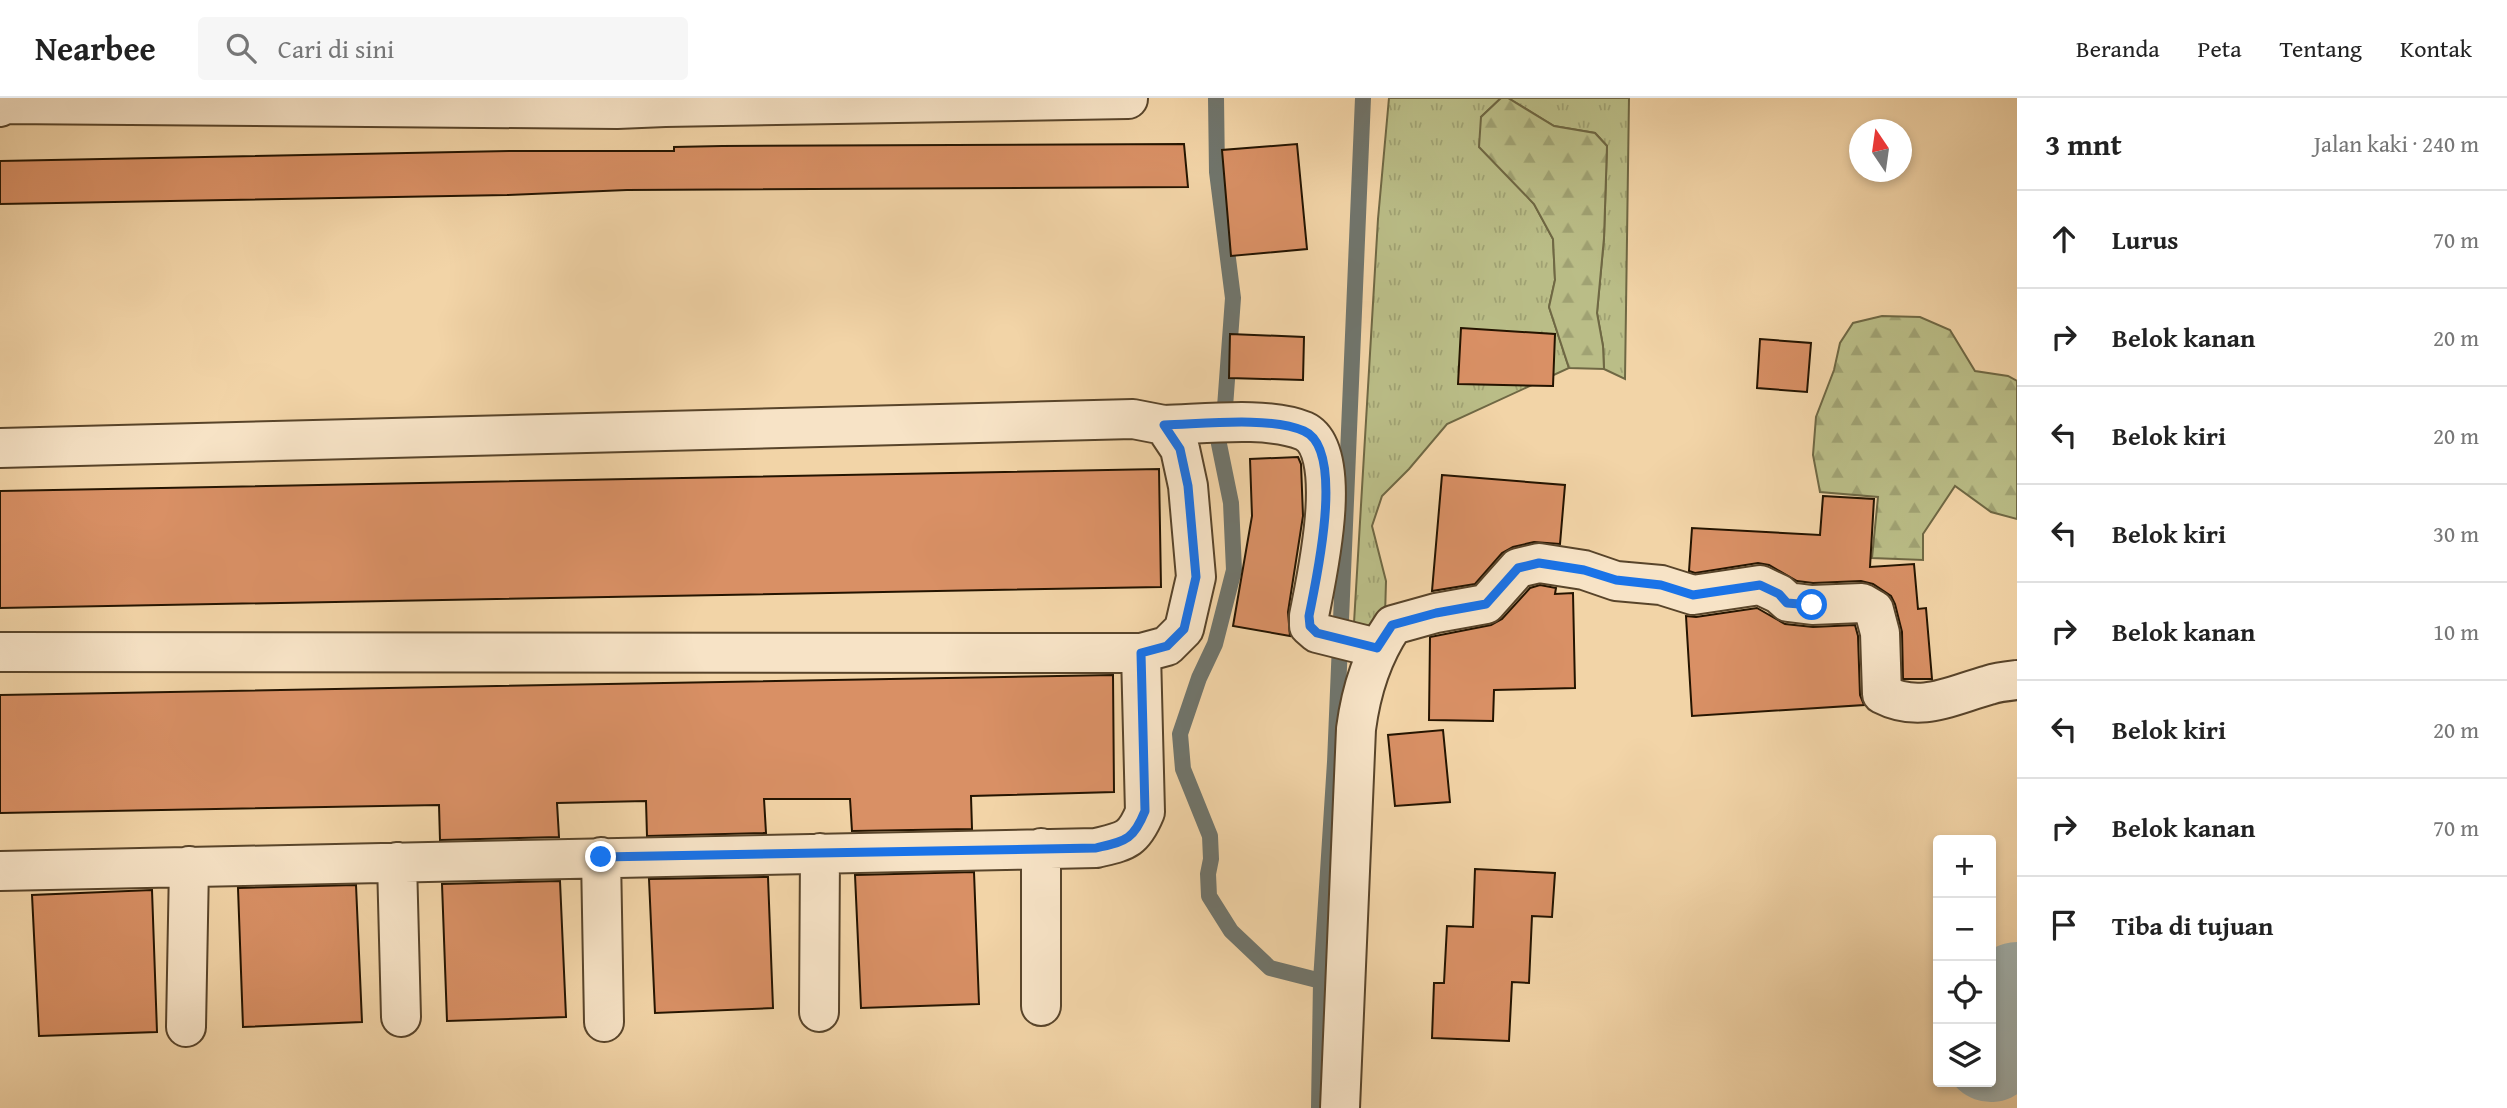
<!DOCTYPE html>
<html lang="id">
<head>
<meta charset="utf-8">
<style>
  body { margin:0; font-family:"Gentium Book Plus",serif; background:#f6f6f6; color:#222 }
  .controls { position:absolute; right:21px; bottom:21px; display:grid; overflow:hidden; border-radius:7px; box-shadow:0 4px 10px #0003 }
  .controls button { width:63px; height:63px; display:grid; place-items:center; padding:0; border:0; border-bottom:2px solid #e0e0e0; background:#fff; color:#222; font:35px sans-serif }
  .compass { position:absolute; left:1849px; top:21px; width:63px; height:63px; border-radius:50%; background:#fff; box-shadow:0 4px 10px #0003; rotate:347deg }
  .stop { position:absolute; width:21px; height:21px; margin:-16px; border:5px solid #1a73e8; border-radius:50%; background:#fff }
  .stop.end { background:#1a73e8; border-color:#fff; box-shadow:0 2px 7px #0008 }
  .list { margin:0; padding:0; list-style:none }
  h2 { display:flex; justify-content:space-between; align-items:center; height:91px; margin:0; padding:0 28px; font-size:30px }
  h2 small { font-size:23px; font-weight:400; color:#767676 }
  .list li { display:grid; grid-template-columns:46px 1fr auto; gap:21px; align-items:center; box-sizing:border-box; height:98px; padding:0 28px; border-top:2px solid #e0e0e0 }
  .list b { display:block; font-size:26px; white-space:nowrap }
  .list em { font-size:23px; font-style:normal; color:#767676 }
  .icon { flex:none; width:38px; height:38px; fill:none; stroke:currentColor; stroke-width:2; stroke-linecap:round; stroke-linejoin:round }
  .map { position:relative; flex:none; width:2017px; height:1010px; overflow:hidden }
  header { display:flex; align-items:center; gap:42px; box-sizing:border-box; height:98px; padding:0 35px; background:#fff; border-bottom:2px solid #e0e0e0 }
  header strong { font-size:33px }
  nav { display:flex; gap:38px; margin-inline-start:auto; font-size:24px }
  .search { width:490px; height:63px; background:#f6f6f6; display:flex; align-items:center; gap:18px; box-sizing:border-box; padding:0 24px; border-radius:7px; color:#767676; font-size:26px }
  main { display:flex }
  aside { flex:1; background:#fff }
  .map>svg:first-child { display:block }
</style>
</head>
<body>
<header>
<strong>Nearbee</strong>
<div class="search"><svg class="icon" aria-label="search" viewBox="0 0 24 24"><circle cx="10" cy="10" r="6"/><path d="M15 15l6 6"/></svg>Cari di sini</div>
<nav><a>Beranda</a><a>Peta</a><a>Tentang</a><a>Kontak</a></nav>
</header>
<main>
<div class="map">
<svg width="2017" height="1010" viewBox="0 0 2017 1010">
  <defs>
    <pattern id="grass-tufts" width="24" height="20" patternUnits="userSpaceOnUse" patternTransform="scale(1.75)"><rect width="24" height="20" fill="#babd87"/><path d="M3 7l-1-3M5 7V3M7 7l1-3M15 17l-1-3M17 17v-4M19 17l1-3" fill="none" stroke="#a0a273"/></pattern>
    <pattern id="forest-firs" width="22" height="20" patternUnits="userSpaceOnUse" patternTransform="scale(1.75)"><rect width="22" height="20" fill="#babd87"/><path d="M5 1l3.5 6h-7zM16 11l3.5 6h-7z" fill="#a0a273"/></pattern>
  </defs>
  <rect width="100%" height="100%" fill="#f2d4a7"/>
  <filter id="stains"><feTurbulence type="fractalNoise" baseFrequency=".00286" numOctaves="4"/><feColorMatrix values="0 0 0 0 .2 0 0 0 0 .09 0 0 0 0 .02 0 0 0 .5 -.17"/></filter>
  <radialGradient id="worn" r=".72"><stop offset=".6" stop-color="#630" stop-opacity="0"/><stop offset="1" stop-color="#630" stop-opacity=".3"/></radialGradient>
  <!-- grass -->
  <path fill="url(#grass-tufts)" stroke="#6f6844" stroke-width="2" d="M1389,0h112l-20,19 30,61 23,26 19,35 2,41 -6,27 20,61 -122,56 -38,45 -27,27 -10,30 14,55 -1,35 -12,12 -19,-5 24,-404z
    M1508,0h121l-4,281 -21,-10 -1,-23 -6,-33 7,-75 3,-92 -12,-13 -41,-7z"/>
  <!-- forest -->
  <path fill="url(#forest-firs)" stroke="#6f6844" stroke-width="2" d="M1501,0h7l46,28 41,7 12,13 -3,92 -7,75 6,33 1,23 -35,-1 -20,-61 6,-27 -2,-41 -19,-35 -55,-57 2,-30z
    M1882,218l38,1 30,13 25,41 33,5 9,5v138l-26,-7 -36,-26 -32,48v26l-51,-2 6,-61 -58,-5 -7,-37 3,-38 18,-47 6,-27 13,-20z"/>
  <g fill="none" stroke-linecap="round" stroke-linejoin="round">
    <!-- stream -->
    <path stroke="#70756c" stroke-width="16" d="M1216,0l1,74 16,126 -8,109
      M1219,346l12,59 3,67 -19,74 -16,34 -19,56 3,35 27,67 1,23 -3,15 1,22 22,35 39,37 51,13
      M1319,1010l2,-127 14,-219 28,-664"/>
    <!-- river -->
    <path stroke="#a2b5b4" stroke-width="96" d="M1991,956l18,-50 8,-14"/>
  </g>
  <!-- building -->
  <path fill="#d99065" stroke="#241400" stroke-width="2" d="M1184,46l4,43 -561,3 -120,5 -507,9v-43l509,-10h165v-4l48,-1z
    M1297,46l10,105 -76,7 -9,-106z
    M1461,230l94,6 -2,52 -95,-2z
    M1230,236l74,3 -1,43 -74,-2z
    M1760,241l51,4 -4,49 -50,-4z
    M1298,359l3,7 2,52 -15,96 2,24 -57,-10 19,-110 -2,-57z
    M1159,371l2,118 -1161,21v-117z
    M1442,377l123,10 -5,59 -26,-2 -21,5 -11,6 -27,31 -43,7z
    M1823,398l51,3 -4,68 44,-3 4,45 8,-1 6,71h-29l-1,-47 -7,-28 -4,-8 -18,-12 -12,-3 -48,2 -16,-2 -28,-16 -11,-2 -63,10 -6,-2 3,-43 128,7z
    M1540,487l16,3 -1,6 18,-1 2,95 -81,2 -1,31 -64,-1 1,-83 61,-12 11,-6 28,-31z
    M1757,510l28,16 28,3 42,-2 3,11 2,59 4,10 -172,11 -6,-100 10,1z
    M1113,577l1,117 -143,4 1,33 -120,2 -2,-32h-86l2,34 -119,3 -1,-35 -89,2 2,34 -119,3 -1,-35 -439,8v-118z
    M1443,632l7,72 -55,4 -7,-71z
    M1475,771l80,4 -3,44 -20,-1 -3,67 -17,-1 -3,59 -77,-3 2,-55h10l3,-57 26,1z
    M974,774l5,132 -118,4 -6,-133z
    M768,779l5,131 -118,5 -6,-134z
    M560,783l6,136 -119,4 -5,-137z
    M356,787l6,137 -119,5 -5,-139z
    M152,792l5,142 -118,4 -7,-141z"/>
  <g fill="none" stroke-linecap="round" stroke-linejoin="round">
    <defs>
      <path id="minor" d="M0,9l5,-3 612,5 48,-2 1,-9
        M665,9l463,-8
        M1164,327c39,-1 105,-9 140,6 42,19 12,149 5,185v10l8,7 60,15
        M0,350l1133,-29 31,6 16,24 8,37 8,91 -12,52 -17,17 -26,7 -1141,-1
        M1041,750v158
        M601,759l3,165
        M397,764l4,155
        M0,773l1096,-23c29,-7 37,-7 49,-36l-4,-159
        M819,914l1,-159
        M186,929l3,-161
        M1340,1010l16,-379c5,-38 15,-72 37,-104l43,-12 50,-9 32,-36 21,-5 45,7 32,11 45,4 32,10 67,-10 19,9 9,8 24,3 50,-2 12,7 6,23 2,61c39,20 70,1 107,-9 9,-3 19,-4 28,-5"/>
    </defs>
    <!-- minor casing -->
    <use href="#minor" stroke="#58442a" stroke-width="42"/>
    <!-- minor -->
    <use href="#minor" stroke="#f7e3c6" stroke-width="38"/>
  </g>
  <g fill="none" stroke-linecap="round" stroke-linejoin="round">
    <!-- route -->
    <path stroke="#1a73e8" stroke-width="9" d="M601,759l495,-9c29,-7 37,-7 49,-37l-4,-158 26,-7 17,-17 12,-52 -8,-91 -8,-37 -16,-24c39,-1 104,-9 140,6 42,18 12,149 5,185l1,10 7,7 60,15 15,-23 44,-12 50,-9 32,-36 21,-5 45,7 32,10 45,5 32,10 67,-10 19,9 8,9 25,2"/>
  </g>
  <rect width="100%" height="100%" filter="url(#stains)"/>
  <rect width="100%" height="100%" fill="url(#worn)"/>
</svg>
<div class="controls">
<button>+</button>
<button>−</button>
<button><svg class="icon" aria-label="locate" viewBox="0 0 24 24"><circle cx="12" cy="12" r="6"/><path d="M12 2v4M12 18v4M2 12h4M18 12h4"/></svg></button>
<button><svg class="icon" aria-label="layers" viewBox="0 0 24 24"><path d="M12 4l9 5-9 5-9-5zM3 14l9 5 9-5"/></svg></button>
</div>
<svg class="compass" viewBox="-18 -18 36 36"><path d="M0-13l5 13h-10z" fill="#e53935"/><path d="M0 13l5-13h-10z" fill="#767676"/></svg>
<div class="stop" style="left:1812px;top:507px"></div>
<div class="stop end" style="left:601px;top:759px"></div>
</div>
<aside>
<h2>3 mnt<small>Jalan kaki · 240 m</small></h2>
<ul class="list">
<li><svg class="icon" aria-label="ahead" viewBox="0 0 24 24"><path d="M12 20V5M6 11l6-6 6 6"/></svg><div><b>Lurus</b></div><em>70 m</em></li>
<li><svg class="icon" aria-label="right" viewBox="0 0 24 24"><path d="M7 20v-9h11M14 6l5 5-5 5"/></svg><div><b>Belok kanan</b></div><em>20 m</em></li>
<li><svg class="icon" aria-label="left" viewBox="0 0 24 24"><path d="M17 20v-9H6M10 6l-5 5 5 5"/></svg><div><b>Belok kiri</b></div><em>20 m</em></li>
<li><svg class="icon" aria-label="left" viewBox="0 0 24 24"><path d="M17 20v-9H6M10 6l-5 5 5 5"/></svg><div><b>Belok kiri</b></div><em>30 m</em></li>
<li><svg class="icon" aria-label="right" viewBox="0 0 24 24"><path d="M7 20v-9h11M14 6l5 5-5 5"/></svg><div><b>Belok kanan</b></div><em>10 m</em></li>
<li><svg class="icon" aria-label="left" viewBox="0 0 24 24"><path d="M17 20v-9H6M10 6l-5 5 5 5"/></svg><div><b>Belok kiri</b></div><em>20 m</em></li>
<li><svg class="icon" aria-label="right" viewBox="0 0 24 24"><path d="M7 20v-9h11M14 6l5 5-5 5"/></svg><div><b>Belok kanan</b></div><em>70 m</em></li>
<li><svg class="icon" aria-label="arrive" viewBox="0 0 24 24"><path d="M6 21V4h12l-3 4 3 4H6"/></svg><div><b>Tiba di tujuan</b></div></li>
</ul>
</aside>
</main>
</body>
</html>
